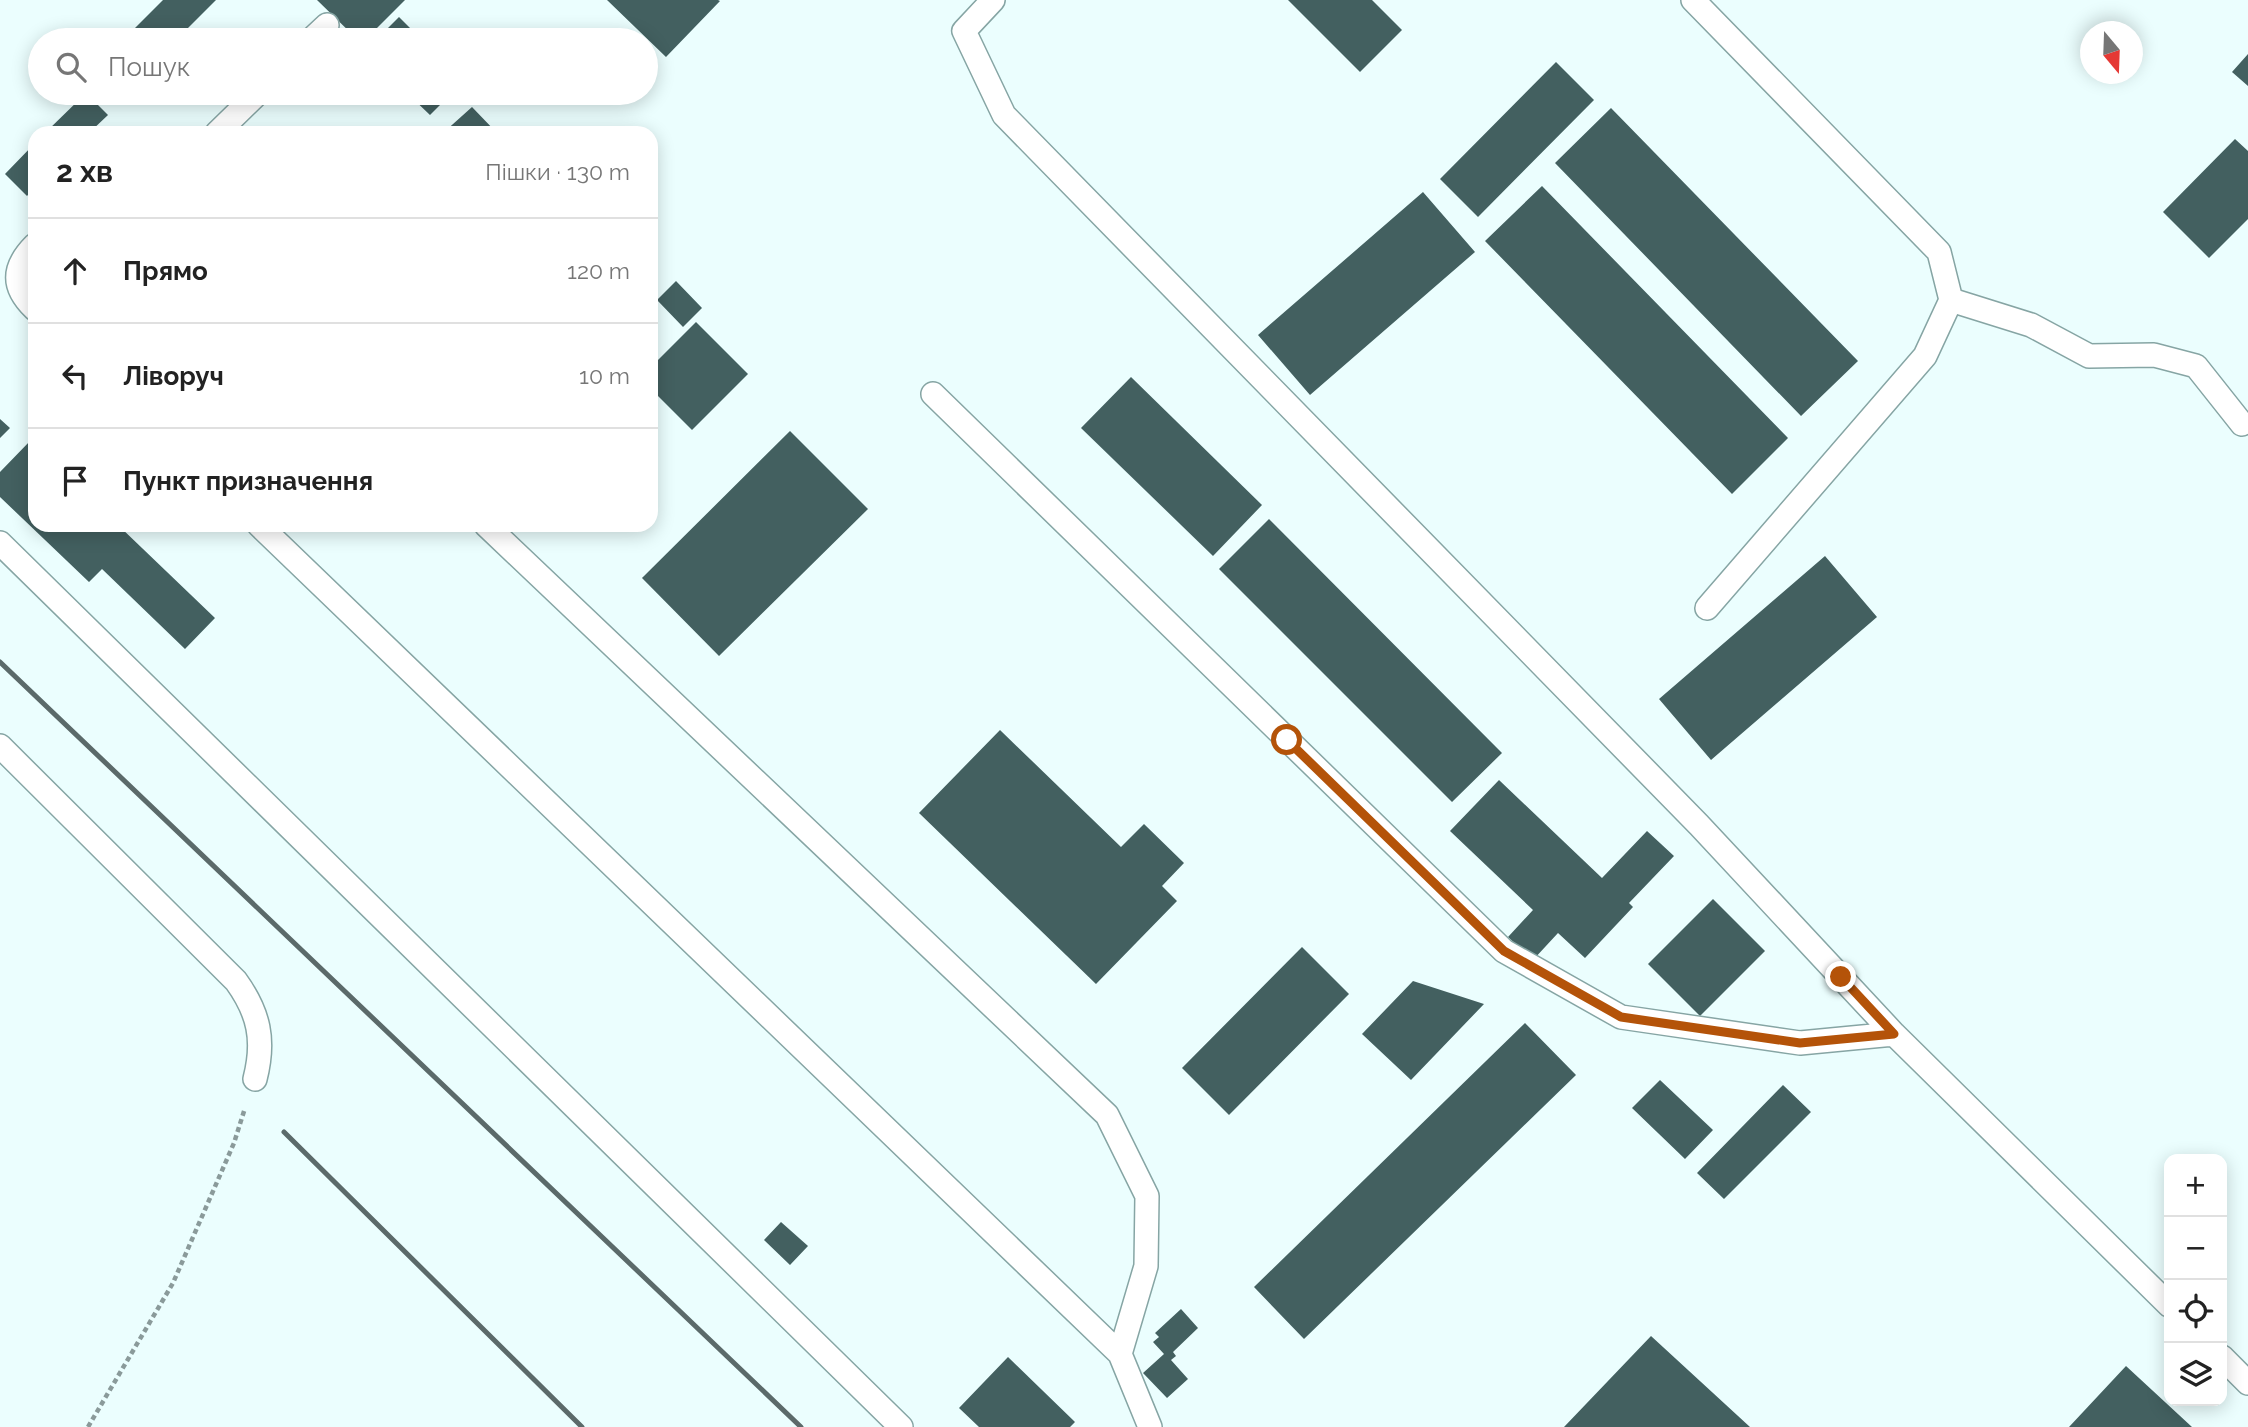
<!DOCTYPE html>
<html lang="uk">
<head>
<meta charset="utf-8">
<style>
  body { margin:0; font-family:Raleway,sans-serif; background:#f2f2f2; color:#222 }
  .controls { position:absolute; right:21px; bottom:21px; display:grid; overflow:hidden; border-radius:14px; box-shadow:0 4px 18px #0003 }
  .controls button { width:63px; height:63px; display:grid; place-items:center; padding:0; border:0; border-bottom:2px solid #e0e0e0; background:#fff; color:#222; font:35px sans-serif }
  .compass { position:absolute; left:2080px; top:21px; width:63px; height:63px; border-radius:50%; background:#fff; box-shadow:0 4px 18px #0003; rotate:161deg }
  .stop { position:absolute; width:21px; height:21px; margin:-16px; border:5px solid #b45309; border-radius:50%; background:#fff }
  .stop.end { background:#b45309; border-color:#fff; box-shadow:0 2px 7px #0008 }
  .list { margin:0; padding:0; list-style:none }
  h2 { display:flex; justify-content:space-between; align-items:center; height:91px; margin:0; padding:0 28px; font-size:30px }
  h2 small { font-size:23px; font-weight:400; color:#767676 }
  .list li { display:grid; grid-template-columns:46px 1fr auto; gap:21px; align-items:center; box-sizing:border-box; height:105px; padding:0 28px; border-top:2px solid #e0e0e0 }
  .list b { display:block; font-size:26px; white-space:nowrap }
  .list em { font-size:23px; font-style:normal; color:#767676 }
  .icon { flex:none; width:38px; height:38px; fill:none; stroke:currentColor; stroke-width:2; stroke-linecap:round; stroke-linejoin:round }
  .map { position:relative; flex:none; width:2248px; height:1427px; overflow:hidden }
  .search { position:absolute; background:#fff; box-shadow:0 4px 18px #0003; left:28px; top:28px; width:630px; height:77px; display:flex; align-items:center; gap:18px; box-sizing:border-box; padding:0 24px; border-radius:38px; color:#767676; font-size:26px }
  .panel { position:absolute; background:#fff; box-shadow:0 4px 18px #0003; left:28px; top:126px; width:630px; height:406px; border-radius:21px }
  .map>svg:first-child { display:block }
</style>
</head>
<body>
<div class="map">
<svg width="2248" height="1427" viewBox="0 0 2248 1427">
  <rect width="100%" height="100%" fill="#ebfefe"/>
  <!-- building -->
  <path fill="#436060" d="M163,0h53l-40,40h-53z
    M317,0h88l-40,40h-7z
    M607,0h111l2,1 -54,56z
    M1288,0h84l30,30 -42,42z
    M399,17l23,23h-46z
    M2248,54v32l-16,-14z
    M1556,62l38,38 -116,117 -38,-38z
    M86,93l22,22 -19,18h-44z
    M407,93h45l-22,22z
    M472,107l25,26h-54z
    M1611,108l247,253 -57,55 -246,-253z
    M2235,139l13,12v68l-39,39 -46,-46z
    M35,143v44l-8,9 -22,-22z
    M1542,186l246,252 -56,56 -247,-253z
    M1423,192l52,60 -165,143 -52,-60z
    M676,281l26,27 -19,19 -26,-27z
    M696,322l52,52 -56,56 -41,-41v-22z
    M1131,377l131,128 -49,51 -132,-128z
    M0,419l10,9 -10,10z
    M790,431l78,78 -149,147 -77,-78z
    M30,441l5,4v80h83l97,93 -30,31 -83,-80 -13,13 -89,-85v-25z
    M1269,519l233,234 -50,49 -233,-233z
    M1825,556l52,61 -166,143 -52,-61z
    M1000,730l121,117 23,-23 40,39 -22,23 15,15 -81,83 -177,-171z
    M1499,780l103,98 45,-47 27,25 -45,47 4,4 -48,51 -27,-25 -25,27 -25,-23 25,-27 -83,-79z
    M1713,899l52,52 -65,65 -52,-52z
    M1302,947l47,47 -120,121 -47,-47z
    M1413,981l71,23 -73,76 -49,-46z
    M1525,1023l51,52 -272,264 -50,-52z
    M1660,1080l53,50 -28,29 -53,-51z
    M1783,1085l28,27 -87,87 -27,-26z
    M781,1222l27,24 -18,19 -26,-25z
    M1181,1309l17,19 -25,24 3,4 -5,4 17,19 -21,19 -24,-25 21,-19 -11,-12 6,-5 -4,-4z
    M1651,1336l99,91h-186z
    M1008,1357l67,65 -5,5h-91l-20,-19z
    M2126,1366l66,61h-123z"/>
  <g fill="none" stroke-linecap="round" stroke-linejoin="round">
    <defs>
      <path id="service" d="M993,0l-29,31 40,84 695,710 195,209 275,271
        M1693,0l246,252 12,48 -26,56 -218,252
        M311,40l16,-15
        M217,133l41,-40
        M35,245c-23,23 -23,42 0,64
        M1951,300l80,25 58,31 65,-1 42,11 46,58
        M933,394l571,557 117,66 179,26 94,-9
        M259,525l861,829
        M486,525l621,590 40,81 -1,70 -26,88 30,73
        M0,543l901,884
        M0,746l236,235c23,32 29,59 19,98
        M2222,1357l26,26"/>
    </defs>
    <!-- service casing -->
    <use href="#service" stroke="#86a5a4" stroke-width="26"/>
    <!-- path -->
    <path stroke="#8a9a9a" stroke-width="4.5" stroke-dasharray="5 3.5" stroke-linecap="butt" d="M88,1427l85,-144 61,-140 11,-35"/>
    <!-- service -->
    <use href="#service" stroke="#fff" stroke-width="23"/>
    <!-- rail -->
    <path stroke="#5b6a6a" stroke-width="5" d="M0,662l801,765
      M284,1132l298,295"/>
  </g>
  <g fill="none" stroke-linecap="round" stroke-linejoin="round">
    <!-- route -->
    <path stroke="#b45309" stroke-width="9" d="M1287,740l217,211 117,66 179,26 94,-9 -53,-57"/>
  </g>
</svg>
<div class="controls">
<button>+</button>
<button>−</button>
<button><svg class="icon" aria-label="locate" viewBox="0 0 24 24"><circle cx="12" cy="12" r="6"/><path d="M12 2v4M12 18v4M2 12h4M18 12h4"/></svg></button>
<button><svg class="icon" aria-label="layers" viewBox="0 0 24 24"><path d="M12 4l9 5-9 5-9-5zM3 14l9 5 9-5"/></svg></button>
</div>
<svg class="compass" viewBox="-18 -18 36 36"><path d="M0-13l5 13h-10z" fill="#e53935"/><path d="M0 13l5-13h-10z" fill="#767676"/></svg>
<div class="stop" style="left:1287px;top:740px"></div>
<div class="stop end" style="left:1841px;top:977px"></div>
<div class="search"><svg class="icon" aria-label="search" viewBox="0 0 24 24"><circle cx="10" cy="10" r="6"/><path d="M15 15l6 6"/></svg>Пошук</div>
<section class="panel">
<h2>2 хв<small>Пішки · 130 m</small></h2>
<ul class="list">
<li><svg class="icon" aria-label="ahead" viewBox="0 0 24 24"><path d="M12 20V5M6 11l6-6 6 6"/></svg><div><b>Прямо</b></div><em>120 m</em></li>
<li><svg class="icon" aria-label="left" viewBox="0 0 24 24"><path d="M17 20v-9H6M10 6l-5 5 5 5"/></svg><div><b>Ліворуч</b></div><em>10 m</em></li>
<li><svg class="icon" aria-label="arrive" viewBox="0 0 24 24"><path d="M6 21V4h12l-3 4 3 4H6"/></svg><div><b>Пункт призначення</b></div></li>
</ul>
</section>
</div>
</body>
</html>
